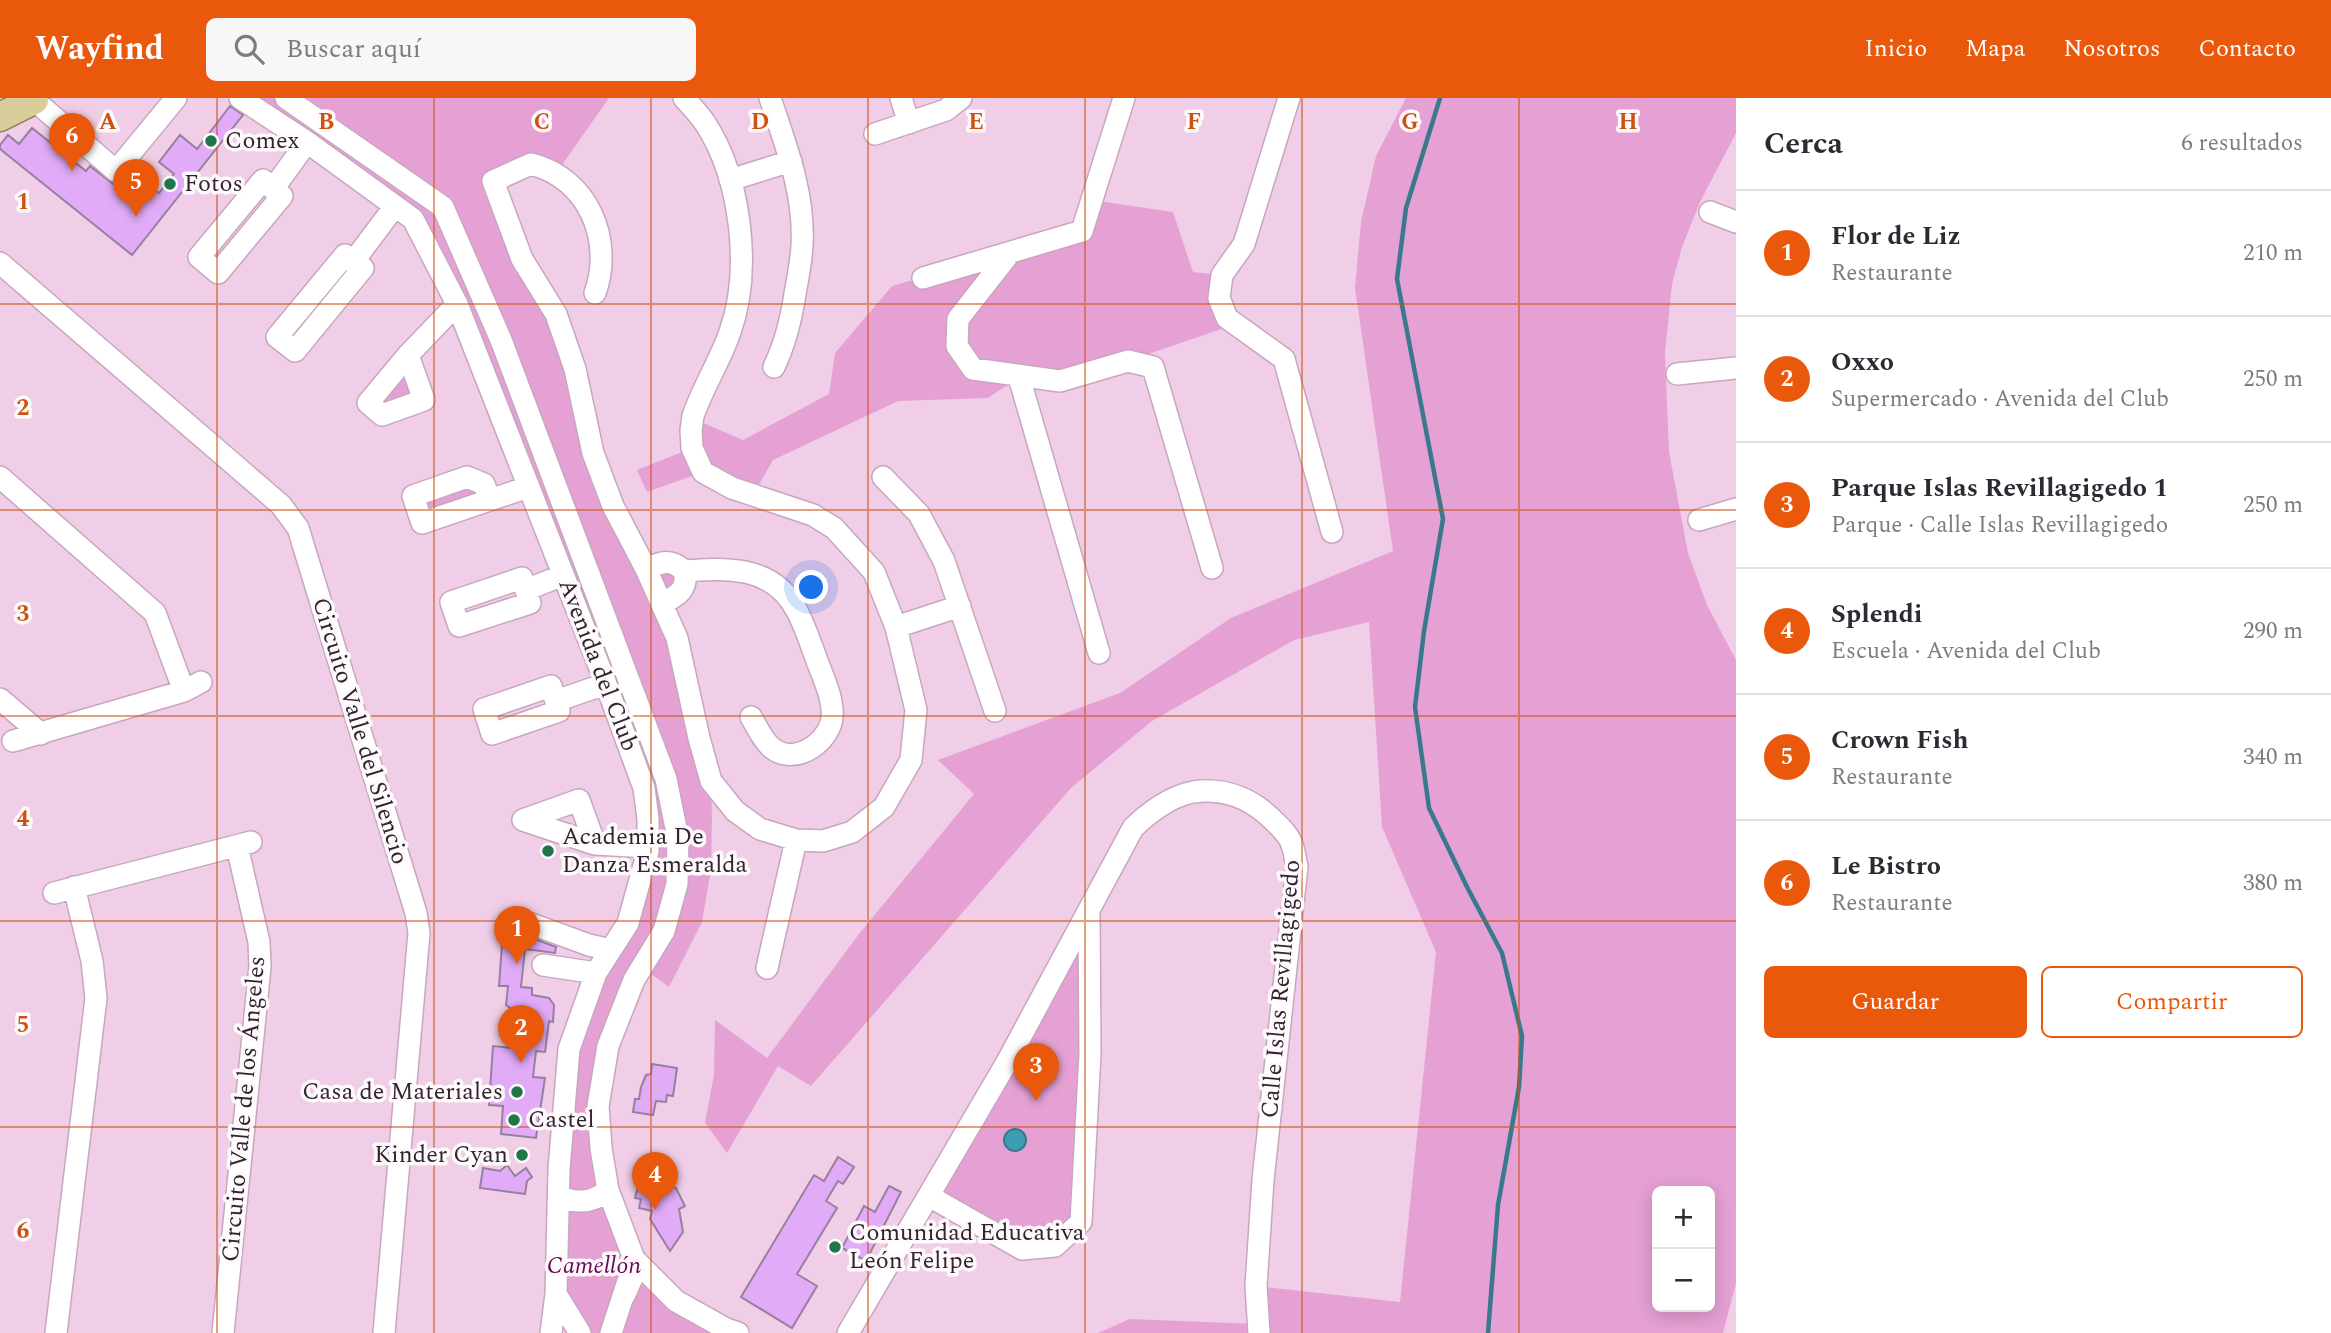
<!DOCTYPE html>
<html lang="es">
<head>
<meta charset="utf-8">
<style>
  body { margin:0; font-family:Spectral,serif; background:#f7f7f7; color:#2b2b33 }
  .controls { position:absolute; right:21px; bottom:21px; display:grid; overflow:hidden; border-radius:10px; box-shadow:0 4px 18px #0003 }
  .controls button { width:63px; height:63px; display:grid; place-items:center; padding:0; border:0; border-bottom:2px solid #e1e1e2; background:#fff; color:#2b2b33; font:35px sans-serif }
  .you { position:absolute; left:812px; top:490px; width:24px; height:24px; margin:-18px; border:5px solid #fff; border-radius:50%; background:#1a73e8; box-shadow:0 0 0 10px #1a73e833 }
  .badge { display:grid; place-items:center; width:46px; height:46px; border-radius:50%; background:#ea580c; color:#fff; font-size:23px; font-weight:700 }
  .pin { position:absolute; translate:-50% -58px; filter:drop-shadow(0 2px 4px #0008) }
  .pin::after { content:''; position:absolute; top:37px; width:24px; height:21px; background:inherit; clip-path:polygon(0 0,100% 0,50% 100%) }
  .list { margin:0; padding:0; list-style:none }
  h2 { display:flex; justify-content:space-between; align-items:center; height:91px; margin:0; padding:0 28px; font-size:30px }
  h2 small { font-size:23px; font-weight:400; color:#7c7c81 }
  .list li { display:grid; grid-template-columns:46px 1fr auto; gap:21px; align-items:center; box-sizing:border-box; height:126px; padding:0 28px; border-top:2px solid #e1e1e2 }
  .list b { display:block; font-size:26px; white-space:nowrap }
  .list p { margin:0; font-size:23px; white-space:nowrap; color:#7c7c81 }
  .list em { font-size:23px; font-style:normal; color:#7c7c81 }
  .actions { display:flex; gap:14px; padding:21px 28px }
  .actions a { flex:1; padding:16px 0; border:2px solid #ea580c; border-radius:10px; text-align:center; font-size:24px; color:#ea580c }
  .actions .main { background:#ea580c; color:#fff }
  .icon { flex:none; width:38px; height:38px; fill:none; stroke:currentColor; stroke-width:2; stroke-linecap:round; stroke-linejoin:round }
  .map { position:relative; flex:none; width:1736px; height:1235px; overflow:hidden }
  header { display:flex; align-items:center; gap:42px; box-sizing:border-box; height:98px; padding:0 35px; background:#ea580c; color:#fff }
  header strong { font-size:33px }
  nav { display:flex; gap:38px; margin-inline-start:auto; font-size:24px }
  .search { width:490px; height:63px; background:#f7f7f7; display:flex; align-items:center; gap:18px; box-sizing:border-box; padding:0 24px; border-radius:10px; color:#7c7c81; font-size:26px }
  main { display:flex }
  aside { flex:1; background:#fff }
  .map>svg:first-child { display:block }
</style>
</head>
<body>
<header>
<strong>Wayfind</strong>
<div class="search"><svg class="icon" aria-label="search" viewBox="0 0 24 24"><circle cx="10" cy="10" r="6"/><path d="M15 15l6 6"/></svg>Buscar aquí</div>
<nav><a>Inicio</a><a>Mapa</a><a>Nosotros</a><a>Contacto</a></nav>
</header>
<main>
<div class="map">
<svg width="1736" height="1235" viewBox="0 0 1736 1235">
  <rect width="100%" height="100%" fill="#f1cee7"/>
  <!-- green -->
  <path fill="#e5a1d4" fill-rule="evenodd" d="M240,0h369l-52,74 -12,-5 -51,13 62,134 37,139 53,115 38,3 -21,33 48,177 1,39 -1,49 -9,53 -33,65 -26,-19 -35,78 -1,144 -48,6 10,-147 59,-127 20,-103 -235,-600z
    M1406,0h330v35l-36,69 -18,45 -10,37 -7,69 4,99 19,101 19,52 29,55v623l-13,50h-625l32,-14 127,5 -1,-38 144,16 36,-350 -54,-125 -13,-205 -75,18 -142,81 -81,67 -260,298 -33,-20 -51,87 -22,-30 9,-49 1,-54 52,38 92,-124 115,-140 -36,-34 182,-67 111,-75 162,-67 -38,-263 6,-66 15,-66zM1657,1093h53v116h-53z
    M1092,102l81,12 20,60 29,3 14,49 -108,37 -109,16 -31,21 -90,3 -125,59 -20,35 -50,-23 -56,20 -10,-22 55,-22 9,-26 42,18 86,-46 6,-41 57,-67 190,-55z
    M408,257l16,45 -42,15 -14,-12z
    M467,379l23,23 -68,23 -9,-27z
    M1089,812l-8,312 -59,27 -93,-53z
    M602,1098l32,80 103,57h-155l-16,-22 -6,-113z"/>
  <!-- water -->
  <path fill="#3d9db3" stroke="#39798b" stroke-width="2" d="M1004 1042a11 11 0 1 1 22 0a11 11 0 1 1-22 0Z"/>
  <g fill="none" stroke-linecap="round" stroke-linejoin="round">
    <!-- stream -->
    <path stroke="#39798b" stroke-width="4.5" d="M1440,0l-34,110 -9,71 46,240 -19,112 -9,76 14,101 38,79 35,66 20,83 -3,51 -21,118 -10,128"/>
  </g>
  <!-- building -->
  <path fill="#e1abf7" stroke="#96809f" stroke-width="2" d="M230,8l13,9 -111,140 -132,-106v-4l8,-10 11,9 13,-16 54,43 4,-5 23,18 12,-4 19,16 7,-9 8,6 15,-19 -15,-12 21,-27 17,14z
    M503,832l10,1 43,16 -1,6 -30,-4 -4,38 11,1v7l17,3 5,7 -1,17 -4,-1 -4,31 -9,-1 -3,26 12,1 -9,60 -35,-4 2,-28 -14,-1 4,-59 31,3 -15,-20 1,-21 -4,-3 2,-19h-9z
    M652,966l25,4 -4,28 -6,-1 -1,7 -10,-1 -3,14 -20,-3 2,-13h4l2,-12 5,-12 5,-1z
    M838,1059l16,10 -11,17 -5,-3 -12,20 11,7 -40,66 20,12 -25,42 -51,-31 73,-122 10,6z
    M507,1067l8,11 11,-8 6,9 -5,4 -2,13 -45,-6 3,-20 17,3z
    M655,1073l15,7v8l6,2 9,18 -6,3 4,23 -13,19 -20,-32 2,-8 -13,-3 2,-9 -6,-1 4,-15z
    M889,1088l12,6 -35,69 -24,-13 22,-42 11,6z"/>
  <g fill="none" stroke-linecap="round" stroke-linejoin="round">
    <defs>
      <path id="minor" d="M37,0l-3,2 82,71 60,-73
        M240,0l67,44 106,77 44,85 146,372 41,112 4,31v32l-20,72 -32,50 -27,76 -10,120 -3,125 -5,39
        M286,0l157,109 58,133 165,439 12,59 -1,46 -13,47 -30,49 -26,66 -10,60 3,42 7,42 26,69 -1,17 -9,20
        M770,0c16,48 35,96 32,148 -1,16 -4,32 -7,48 -4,26 -10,50 -21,73
        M901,0l8,25
        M1289,0l-45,146 -22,31 -3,23 8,20 57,41 48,173
        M875,36l71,-24 15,-12
        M263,82l19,16 -64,77 -19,-16z
        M730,82l61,-19
        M273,91l34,-47
        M1710,114l26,10
        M1009,156l-51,65 -1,27 16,23 87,12 68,-20 25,6 59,201
        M345,157l18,13 -68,83 -18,-14z
        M353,164l42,-56
        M0,165l281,242 17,23 118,385 3,20 -35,400
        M923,180l159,-47 42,-133
        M595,195c19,-53 -7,-115 -64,-129l-38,17 29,78 34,55 19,55 18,84 20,53 33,63 31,69 22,100 12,43 24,30 25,18 36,11 27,1 29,-9 32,-25 27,-47 5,-50 -20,-83 -22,-55 -40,-44 -21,-13 -81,-27 -29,-16 -11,-24 -1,-18 2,-14c10,-29 27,-55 37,-84 22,-62 11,-154 -25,-209 -6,-9 -14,-17 -21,-25
        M408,257l16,45 -42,15 -14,-12 40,-48 49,-51
        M1677,276l59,-6
        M1019,279l80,276
        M0,379l155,136 29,78
        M883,379l36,37 25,47 51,150
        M490,402l-6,-16 -17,-7 -54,19 9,27 106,-36
        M1699,422l37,-11
        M646,471c15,-7 25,-11 38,2 5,18 -7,25 -21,32
        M684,473c43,-4 90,-5 113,40 9,17 15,37 22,55 6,16 17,39 12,57 -7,23 -38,42 -59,25 -9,-7 -15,-21 -21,-31
        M522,480l8,25 -71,23 -8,-24z
        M526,492l37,-15
        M896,529l64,-21
        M551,588l8,25 -67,23 -8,-25z
        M0,601l41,35
        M556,603l49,-17
        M13,643l171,-50 17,-9
        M523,722l72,24 53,3
        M523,722l56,-20 16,44
        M54,795l197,-51
        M515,820l74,27 22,5
        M543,867l53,8
        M767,870l29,-128
        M559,1098c18,8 34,7 49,-6
        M929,1098l93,53 33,-3 26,-24 9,-168 -1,-141
        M634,1161l42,42 50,28 12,4
        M556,1196l24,39
        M56,1235l40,-335 -4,-37 -18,-74
        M223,1235l37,-366 -1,-25 -22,-96
        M611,1235l17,-52
        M848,1235l159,-271 126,-234c15,-15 38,-32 60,-36 33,-5 61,8 83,31 6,6 14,14 16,22 3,7 3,15 5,21l-34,314 -7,106 3,47"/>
      <path id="major" d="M0,19l34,-17"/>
    </defs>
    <!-- minor casing -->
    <use href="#minor" stroke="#c8a6bf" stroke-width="24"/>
    <!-- major casing -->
    <use href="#major" stroke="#8e7c49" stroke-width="31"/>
    <!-- minor -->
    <use href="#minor" stroke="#fff" stroke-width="21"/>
    <!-- major -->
    <use href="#major" stroke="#d9cd9b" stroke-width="28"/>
  </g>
  <!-- grid -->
  <path fill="none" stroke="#cd5111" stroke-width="2" stroke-opacity="0.55" d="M217,0v1235M434,0v1235M651,0v1235M868,0v1235M1085,0v1235M1302,0v1235M1519,0v1235M0,206h1736M0,412h1736M0,618h1736M0,823h1736M0,1029h1736"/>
  <!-- markers -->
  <g fill="#20764a" stroke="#fefafc" stroke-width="2.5">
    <circle cx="211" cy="43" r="7"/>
    <circle cx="170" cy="86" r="7"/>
    <circle cx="548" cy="753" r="7"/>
    <circle cx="517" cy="994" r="7"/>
    <circle cx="514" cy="1022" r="7"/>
    <circle cx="522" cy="1057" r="7"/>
    <circle cx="835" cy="1149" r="7"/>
  </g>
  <g text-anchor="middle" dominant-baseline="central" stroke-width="7" stroke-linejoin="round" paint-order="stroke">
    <!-- poi labels -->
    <g font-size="24" fill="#31242e" stroke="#fefafc" text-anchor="start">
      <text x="225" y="43">Comex</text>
      <text x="184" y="86">Fotos</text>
      <text x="562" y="739">Academia De<tspan x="562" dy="28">Danza Esmeralda</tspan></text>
      <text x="503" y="994" text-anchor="end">Casa de Materiales</text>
      <text x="528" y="1022">Castel</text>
      <text x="508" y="1057" text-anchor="end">Kinder Cyan</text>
      <text x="849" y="1135">Comunidad Educativa<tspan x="849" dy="28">León Felipe</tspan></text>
    </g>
    <!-- street labels -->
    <g font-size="24" fill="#31242e" stroke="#fefafc">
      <text transform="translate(598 567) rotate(69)">Avenida del Club</text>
      <text transform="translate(360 633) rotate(73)">Circuito Valle del Silencio</text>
      <text transform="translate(1281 891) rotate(-85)">Calle Islas Revillagigedo</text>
      <text transform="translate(244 1011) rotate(-85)">Circuito Valle de los Ángeles</text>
    </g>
    <!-- park labels -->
    <g font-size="24" font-style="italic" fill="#660958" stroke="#fefafc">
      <text x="594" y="1168">Camellón</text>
    </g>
  </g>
  <g font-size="23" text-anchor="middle" font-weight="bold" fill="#cd5111" stroke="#fefafc" stroke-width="7" stroke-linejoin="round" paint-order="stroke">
    <text x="108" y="31">A</text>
    <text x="326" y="31">B</text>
    <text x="542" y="31">C</text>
    <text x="760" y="31">D</text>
    <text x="976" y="31">E</text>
    <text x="1194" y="31">F</text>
    <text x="1410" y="31">G</text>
    <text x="1628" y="31">H</text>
    <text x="23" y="111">1</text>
    <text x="23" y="317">2</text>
    <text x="23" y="523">3</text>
    <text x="23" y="728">4</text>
    <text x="23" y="934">5</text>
    <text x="23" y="1140">6</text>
  </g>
</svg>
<div class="controls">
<button>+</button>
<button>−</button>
</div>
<div class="you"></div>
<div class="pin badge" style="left:517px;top:866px">1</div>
<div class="pin badge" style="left:521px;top:965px">2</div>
<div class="pin badge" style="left:1036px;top:1003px">3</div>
<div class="pin badge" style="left:655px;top:1112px">4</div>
<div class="pin badge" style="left:136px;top:119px">5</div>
<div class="pin badge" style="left:72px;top:73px">6</div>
</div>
<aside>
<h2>Cerca<small>6 resultados</small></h2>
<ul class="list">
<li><span class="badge">1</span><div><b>Flor de Liz</b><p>Restaurante</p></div><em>210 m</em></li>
<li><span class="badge">2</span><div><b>Oxxo</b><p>Supermercado · Avenida del Club</p></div><em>250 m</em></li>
<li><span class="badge">3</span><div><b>Parque Islas Revillagigedo 1</b><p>Parque · Calle Islas Revillagigedo</p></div><em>250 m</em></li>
<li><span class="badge">4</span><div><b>Splendi</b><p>Escuela · Avenida del Club</p></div><em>290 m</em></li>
<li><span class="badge">5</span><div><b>Crown Fish</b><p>Restaurante</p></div><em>340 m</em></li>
<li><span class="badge">6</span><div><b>Le Bistro</b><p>Restaurante</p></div><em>380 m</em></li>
</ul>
<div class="actions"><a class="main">Guardar</a><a>Compartir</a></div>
</aside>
</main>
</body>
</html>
